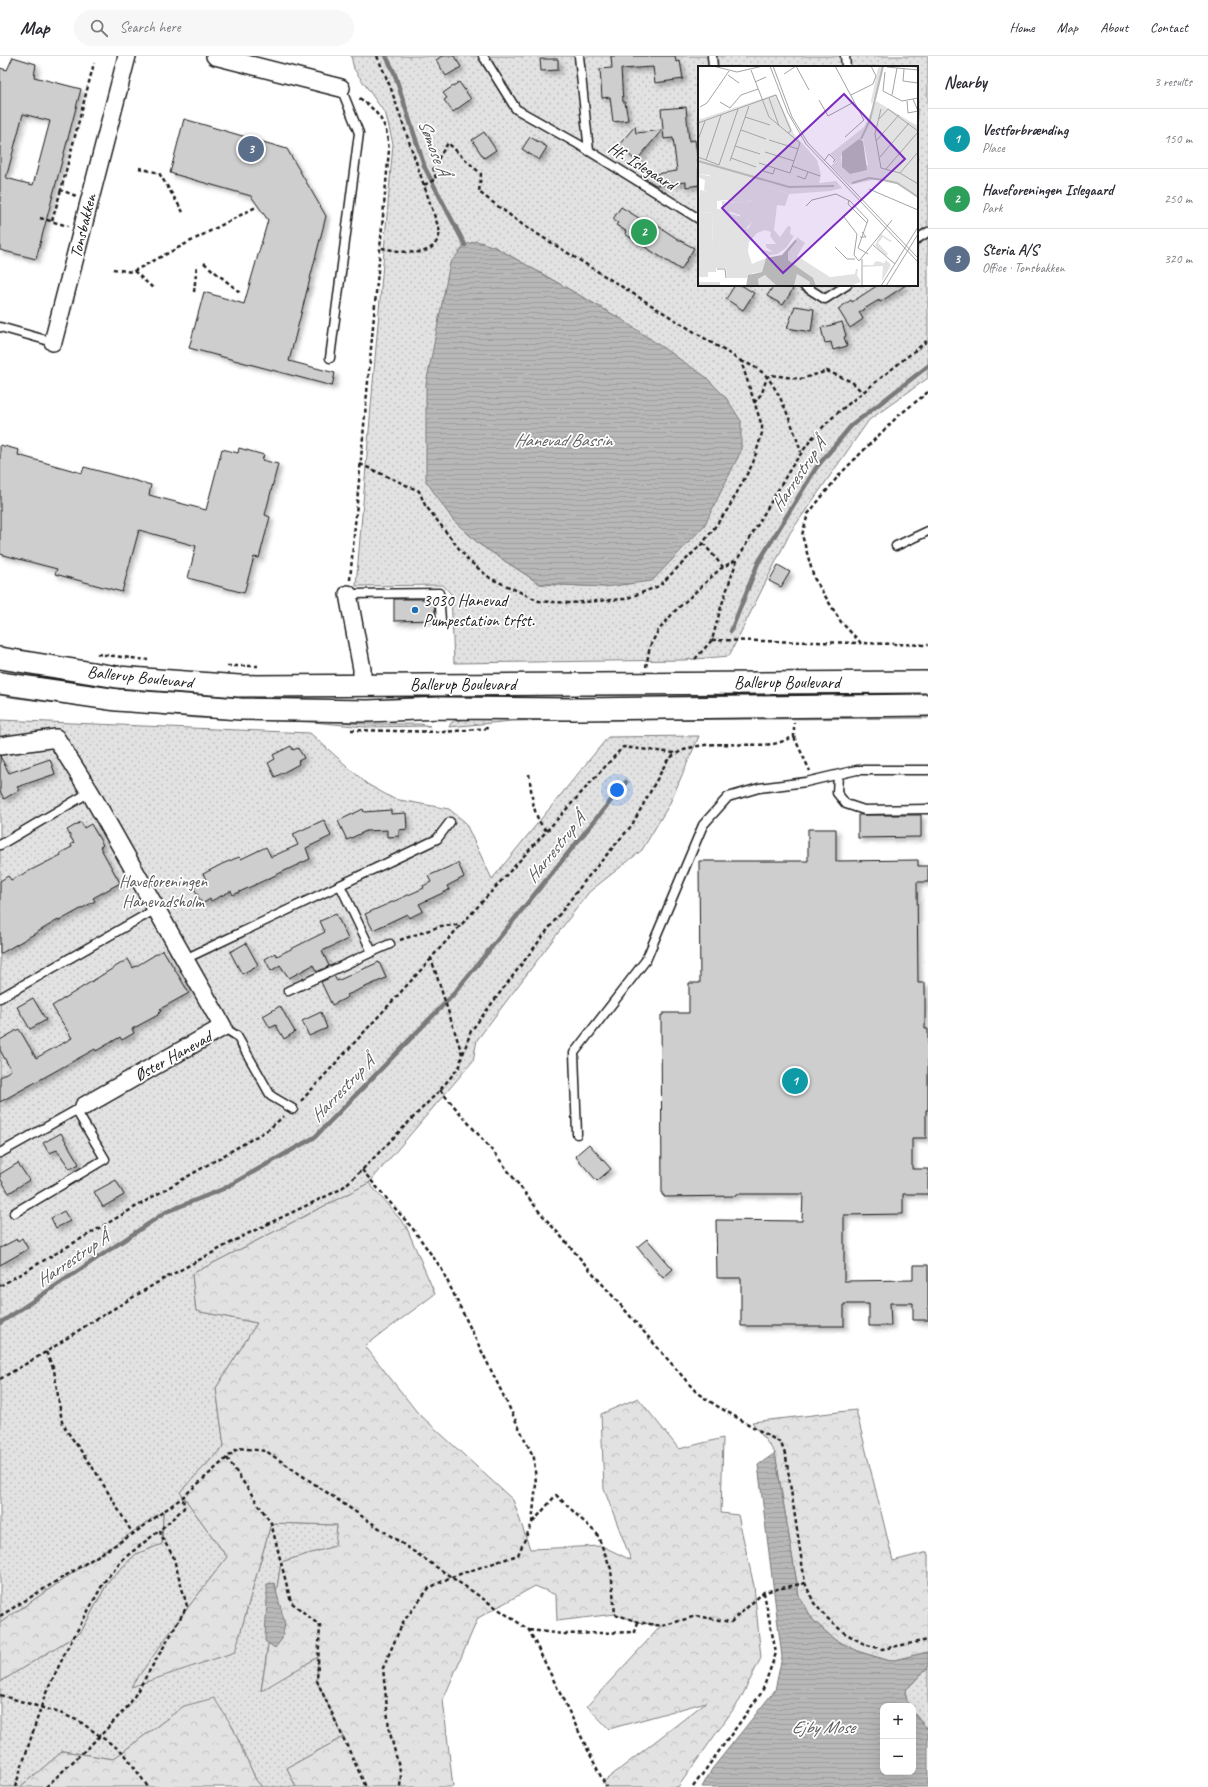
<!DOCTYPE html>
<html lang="en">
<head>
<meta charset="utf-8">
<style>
  body { margin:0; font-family:Caveat,sans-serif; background:#f7f7f7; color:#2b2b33 }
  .controls { position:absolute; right:12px; bottom:12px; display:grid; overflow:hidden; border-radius:8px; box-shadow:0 4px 16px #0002 }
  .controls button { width:36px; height:36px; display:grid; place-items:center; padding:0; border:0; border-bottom:1px solid #e1e1e2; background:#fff; color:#2b2b33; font:20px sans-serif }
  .you { position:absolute; left:617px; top:734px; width:14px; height:14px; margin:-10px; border:3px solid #fff; border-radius:50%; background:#1a73e8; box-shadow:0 0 0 6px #1a73e833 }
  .badge { display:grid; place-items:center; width:26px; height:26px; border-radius:50%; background:#1f6fb2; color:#fff; font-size:13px; font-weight:700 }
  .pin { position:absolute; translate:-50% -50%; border:2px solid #fff; box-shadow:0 1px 4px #0006 }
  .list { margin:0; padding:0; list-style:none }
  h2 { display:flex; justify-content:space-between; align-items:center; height:52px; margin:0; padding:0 16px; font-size:17px }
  h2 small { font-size:13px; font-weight:400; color:#7c7c81 }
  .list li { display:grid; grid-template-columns:26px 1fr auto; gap:12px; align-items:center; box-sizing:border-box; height:60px; padding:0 16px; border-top:1px solid #e1e1e2 }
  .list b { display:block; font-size:15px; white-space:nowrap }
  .list p { margin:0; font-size:13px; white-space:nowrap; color:#7c7c81 }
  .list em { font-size:13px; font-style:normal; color:#7c7c81 }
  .icon { flex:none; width:22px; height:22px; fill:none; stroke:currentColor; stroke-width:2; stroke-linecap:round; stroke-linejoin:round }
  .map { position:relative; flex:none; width:928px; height:1731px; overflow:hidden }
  header { display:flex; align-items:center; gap:24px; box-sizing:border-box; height:56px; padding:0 20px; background:#fff; border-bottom:1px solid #e1e1e2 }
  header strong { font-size:19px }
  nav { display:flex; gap:22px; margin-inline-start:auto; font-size:14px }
  .search { width:280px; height:36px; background:#f7f7f7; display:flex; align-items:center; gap:10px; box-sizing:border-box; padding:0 14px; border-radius:22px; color:#7c7c81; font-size:15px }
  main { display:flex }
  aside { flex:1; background:#fff }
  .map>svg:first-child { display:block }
</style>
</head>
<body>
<header>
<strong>Map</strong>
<div class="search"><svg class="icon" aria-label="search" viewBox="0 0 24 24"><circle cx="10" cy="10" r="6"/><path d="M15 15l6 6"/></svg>Search here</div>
<nav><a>Home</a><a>Map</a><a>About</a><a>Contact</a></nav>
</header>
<main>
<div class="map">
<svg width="928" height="1731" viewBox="0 0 928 1731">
  <defs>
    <pattern id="grass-dots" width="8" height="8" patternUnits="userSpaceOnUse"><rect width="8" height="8" fill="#e2e2e2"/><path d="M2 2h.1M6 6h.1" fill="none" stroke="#c1c1c1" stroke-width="1.8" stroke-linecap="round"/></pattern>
    <pattern id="forest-crowns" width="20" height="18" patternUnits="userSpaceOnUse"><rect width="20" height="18" fill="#e2e2e2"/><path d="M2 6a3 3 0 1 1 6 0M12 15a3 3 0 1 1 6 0" fill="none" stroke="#c1c1c1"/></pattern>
    <pattern id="water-rules" width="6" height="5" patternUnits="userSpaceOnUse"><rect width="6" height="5" fill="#b8b8b8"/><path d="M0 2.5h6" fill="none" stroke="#9e9e9e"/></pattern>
    <filter id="shadow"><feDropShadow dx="3.5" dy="3.5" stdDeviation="2" flood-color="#0004"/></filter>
  </defs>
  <rect width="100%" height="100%" fill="#fff"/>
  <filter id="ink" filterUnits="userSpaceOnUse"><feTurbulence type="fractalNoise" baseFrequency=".025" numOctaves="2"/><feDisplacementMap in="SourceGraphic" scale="8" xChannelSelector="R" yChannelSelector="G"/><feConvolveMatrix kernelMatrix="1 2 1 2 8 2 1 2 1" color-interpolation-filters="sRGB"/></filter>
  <g filter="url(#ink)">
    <!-- grass -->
    <path fill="url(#grass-dots)" stroke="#7f7f7f" fill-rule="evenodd" d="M351,0h577v322l-59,42 -79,113 -61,123 -44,4 -231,3 -3,-69 -8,-9 -87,1 37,-442 -7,-29 -32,-46zM699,11h218v218h-218zM476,185l19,6 126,72 -16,268 -65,-3 -61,-40 -26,-25z
      M0,635l363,33h57l10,2 -65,1 -52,-5 -116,-4 -84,-8 -97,-12 -16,-3z
      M928,657v5l-326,2v-4z
      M485,660h86l1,4 -60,1 -63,6 2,-4 3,-2z
      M0,664l310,13 57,51 27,15 55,10 16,13 27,57 116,-142 91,-1 -30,69 -27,45 -53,42 -112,148 -4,21 -104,122 -177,91 4,37 61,12 -41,65 8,58 -44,46 47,65 -44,57 52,38 36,-129 66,2 -1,21 -55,16 -20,128 57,-33 -1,24 26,56 -56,31 9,19h-34l-6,-7 -24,-54 -48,-20 -71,53 -50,-8 -43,36h-20v-105l81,-50 28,-52 27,-26 26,-10 1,-32 -163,111z
      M928,1613v59l-3,-1 -12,-15v-6h-5l-3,-15 20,-21z"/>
    <!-- forest -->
    <path fill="url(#forest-crowns)" stroke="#7f7f7f" d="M369,1127l37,43 29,68 -70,52 52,66 96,88 17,49 72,-3 29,14 -27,-71 -3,-75 37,-16 41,51 44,-11 -2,75 17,2 16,71 7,72 -21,42 -62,87h-72l-3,-5 103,-80 -97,27 -22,-23 74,-80 -23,-4 -23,-8 -58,7 -1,-26 -21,-9 -57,32 -35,82 10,87h-157l-9,-19 56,-31 -26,-56 1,-24 -57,34 20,-129 54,-16 2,-21 -66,-2 -36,129 -104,35 52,-73 44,-57 -47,-65 44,-46 -8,-58 41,-65 -61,-12 -4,-37z
      M856,1354l37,151 35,-9v100l-38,9 -30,-9 -25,-12 -22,-20 -14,-24 -24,-143 -23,-31z
      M163,1455l-1,33 -26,10 -27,26 -28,52 -81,50v-59z
      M214,1642l18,28 24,54 6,7h-242l43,-36 50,8 71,-53z"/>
    <!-- water -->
    <path fill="url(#water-rules)" stroke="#7a7a7a" d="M476,185l19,6 126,72 85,58 21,22 14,22v30l-37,75 -52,55 -47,6 -65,-3 -61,-40 -26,-24 -27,-39v-97l24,-121 15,-18z
      M775,1397l24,143 14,24 22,20 25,12 30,9 38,-9v17l-3,1 -20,21 3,15h-25v66h30v-60l12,15 3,1v59h-226l10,-18 63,-79 7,-33 -24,-192z
      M274,1527l11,41 -3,15 -7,9 -10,-7c0,-19 3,-37 2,-57z"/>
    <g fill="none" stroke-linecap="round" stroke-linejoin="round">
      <!-- stream -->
      <path stroke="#7a7a7a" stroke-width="4.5" d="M386,0l8,16 31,96 40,77
        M731,575l27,-68 58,-95 35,-42 77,-60
        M0,1267l166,-111 57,-23 92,-52 136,-140 175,-215"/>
    </g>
    <!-- building -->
    <path fill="#cecece" stroke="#1c1c1c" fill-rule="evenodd" filter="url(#shadow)" d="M442,0h12l7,11 -15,9 -10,-16z
      M611,0h64l1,6 4,-1 3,18 -28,4 -2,-16 -32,2 2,33h2l3,18 -15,2 -3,-25 -8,1 -2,-29 12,-1z
      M13,1l23,7 -2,13 47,12 -45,170 -36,-9v-182l7,2zM23,58l27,7 -17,64 -27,-7z
      M540,3h18v11l-17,1z
      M459,26l12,17 -18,13 -9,-12 3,-2 -4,-5z
      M686,51l3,34 6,-1 4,28v17l-13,2v-5l-30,3 -15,-9 36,-5 -4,-33 -9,1 -3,-30z
      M184,63l103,30 39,67 -37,145 46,12 -3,13 -143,-38 15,-56 40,12 24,-84 -17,-24 -81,-23z
      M635,70l1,7 26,-3 -26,31 -17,-16z
      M484,76l12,18 -12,8 -12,-18z
      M530,81l17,10 -8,13 -17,-11z
      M621,151l26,16 2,-3 30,20 15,8 -13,22 -56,-36 1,-3 -10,-6 2,-2 -5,-4z
      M735,229h6l13,8 -11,17 -17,-11z
      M774,229h12l7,4 -10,16 -16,-9z
      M878,229h28l-26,17 -1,-2 -20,12 4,7 -13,9 -12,-19 13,-9 1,2z
      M795,250l19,3 -3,23 -24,-4z
      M842,266l4,14 -2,1 3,9 -14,4 -2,-8 -6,1 -4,-15z
      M0,389l19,5 -1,5 64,18 2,-6 67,18 -2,10 57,15 16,-61 16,4 1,-5 25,7 -2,5 16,4 -13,51 5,2 -11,41 -5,-1 -10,36 -56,-15 8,-32 -57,-16 -17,62 -67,-18 2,-5 -57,-15z
      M778,509l12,7 -9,15 -12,-6z
      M394,543h40l2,21 -42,1z
      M291,690l2,4 5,-2 6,10 -6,3 1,3 -24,13 -7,-14 7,-4 -2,-4z
      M0,700l9,17 41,-14 5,15 -38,13 2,3 -15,9 -4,-8z
      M363,753l1,3 27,-2v4l15,-1 1,16 -8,1v6l-12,1v-7l-21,1 -19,9 -9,-19z
      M858,759h63v22l-63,1z
      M324,764l7,16 -25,12 4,11 -77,36 -2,-4 -20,10 -1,-2 -8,5 -8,-16 13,-7 -4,-7 19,-10 17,-7 2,2 25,-12 5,10 27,-12 -5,-11z
      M81,766l3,6 7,-4 12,21 -3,2 20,36 -27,15 2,3 -36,20 -1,-1 -58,34v-73l8,-5 3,4 50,-25 -1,-2 12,-6 -1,-3 3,-1 -7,-13z
      M808,773h28v32l82,-1v6h10v16h-11l1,101h7v46h3v81h-2v28h-14v31h16v25h-25v20l-59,1v66l69,-1v-15h15v55h-15v-17h-23l1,23h-22v-22h-25v22h-103v-48h-24l-1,-58 86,1 1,-27h-67v2l-72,1v-2h-2l-1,-180h2v-2h26v-30h11l-1,-122h109z
      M458,807l6,14 -17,9 2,4 -30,14 4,7 -14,7 -2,-4 -34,16 -8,-16 59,-26 -1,-2 8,-4 -3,-6z
      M336,858l12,25 -26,12 7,15 -12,6 -4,-7 -24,13 -9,-13 -9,6 -6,-12 10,-6 2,3 48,-24 -5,-11z
      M246,887l12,22 -16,9 -12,-22z
      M163,894l26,43 -29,16 1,2 -3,3v1l-26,14 2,4 -12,7 -2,-3 -24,14 -1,-2 -95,53v-25l11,-7 -11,-20v-10l19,-11 17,29 36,-20 -20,-32 76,-47 5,9z
      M379,906l7,16 -39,17 1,2 -16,8 -11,-23 13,-6 3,5z
      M33,942l13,22 -16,9 -13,-22z
      M280,950l15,26 -11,7 -8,-14 -6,3 -7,-12z
      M321,956l6,16 -18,8 -7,-15z
      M61,1077l18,31 -9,5 -13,-19 -8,3 -6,-10z
      M589,1088l22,25 -14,12 -22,-25z
      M18,1107l11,17 -20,13 -9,-15v-4z
      M116,1124l8,15 -21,12 -9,-15z
      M64,1155l6,10 -14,7 -5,-10z
      M22,1182l6,11 -28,16v-17l17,-9 1,2z
      M647,1183l26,30 -10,9 -26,-31z"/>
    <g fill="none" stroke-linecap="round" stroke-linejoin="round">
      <defs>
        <path id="service" d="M483,0l33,53 62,35 121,75
          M579,0l10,95
          M712,0l1,11
          M845,0l1,11
          M917,183l11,-7
          M803,229l22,14 22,-14
          M0,271l53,15
          M330,302l29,-225 -18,-45
          M896,490l32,-15
          M348,538l91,-1 2,27
          M838,719l-1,18 9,11 18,6 64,-1
          M0,789l90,-53
          M372,896l18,-8
          M185,903l252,-120 13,-17
          M288,935l84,-39 -32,-67
          M0,942l156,-89
          M223,971l14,9 34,60 22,13
          M577,1078l-3,-81 72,-93 57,-135 25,-28 31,-9 47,-6 51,-12h71
          M0,1097l80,-45
          M14,1157l91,-54 -29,-49"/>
        <path id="minor" d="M215,0l126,32
          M53,286l74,-286
          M348,538l14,75v16
          M0,690l56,-8 34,54 133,235 -139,79"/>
        <path id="tertiary" d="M0,602l117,19 122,9 689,-4
          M0,627l117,17 123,9 128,2 73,-3 139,1 348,-4"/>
      </defs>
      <!-- service casing -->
      <use href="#service" stroke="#1c1c1c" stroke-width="11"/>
      <!-- minor casing -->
      <use href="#minor" stroke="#1c1c1c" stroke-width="20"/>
      <!-- tertiary casing -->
      <use href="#tertiary" stroke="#1c1c1c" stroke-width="24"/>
      <!-- path -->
      <path stroke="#1c1c1c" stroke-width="2.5" stroke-dasharray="4 3" stroke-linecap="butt" d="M377,0l13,30 50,146c-6,30 -37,19 -59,16
        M139,112l20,5 24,39
        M76,140l-15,-6 33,-127
        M40,162l28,8
        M52,165l9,-31
        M204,207l38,31
        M113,213l19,3 124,-65
        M134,215l20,18
        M194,236l3,-28
        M741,305c10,4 19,8 26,16 15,18 27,53 34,75
        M928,336l-30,24 -58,58 -32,40 -6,21 12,43 27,44 20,21 67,2
        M754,347l8,-10 5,-16 4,-2 30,4 26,-8 25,11 10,10
        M360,408l59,27 6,14 43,55 22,18 49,23 29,2 57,-4 34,-13 44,-43 25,-34 25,-46 9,-30v-7l-21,-65 -218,-136 -44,-33 2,-18 -33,-31 -15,24 3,12 -12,6
        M703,487l20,24
        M350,524l39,-430c-1,-6 -1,-13 -3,-19 -3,-13 -17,-28 -29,-34
        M712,584l149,3
        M97,598l51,6
        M695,603l17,-19 9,-33 16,-47 55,-94 21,-29 23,-23 92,-74
        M227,610h31
        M646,611l4,-21 8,-15 16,-19 46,-43 16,-9
        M351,674l93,2 45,-4
        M794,681l16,34
        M529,718c3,19 3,44 18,57
        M400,884l41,-14 20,-1
        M463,998l8,-23 116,-153 45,-53 35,-64c26,-26 72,-13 106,-17 7,-1 14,-5 21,-7v-14
        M440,1034l56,65 42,55 159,183 20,13 64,37 5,14 19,126 9,20 12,14 17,15 21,12 18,5 46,-9
        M301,1045l130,-142
        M362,1114l51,59 28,39 93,190 2,26 -4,39 -14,32 -67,22 -22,11 -26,34 -20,46 6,61 12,46 -1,12
        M0,1230l269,-157 15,-13
        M46,1296l8,18 8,52 5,9 30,43 36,60
        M0,1323l46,-27 44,-29 70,-42 89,-48 92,-44 21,-19 78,-80 20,-24 2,-12 -31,-96 192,-211 52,6
        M227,1402l44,65 20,79 29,24 -3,55 49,106
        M533,1466l23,-27 41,39 14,35 4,45 23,8 24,4 34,-10 35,6 33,-30 41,-9
        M0,1560l133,-82 50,-37 55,-49 28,3 263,179 77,157
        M529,1574l35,4 71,-2 3,-10
        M0,1639l60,18 19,8 45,32 24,34
        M15,1731l30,-92 22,-46 37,-67 19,-23 37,-29
        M46,1731l54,-51 29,-31 40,-67 18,-32 -14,-50 -12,-20 -1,-6 24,-22 -1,-11
        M693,1731l69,-95 14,-39 -12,-60"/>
      <!-- service -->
      <use href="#service" stroke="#fff" stroke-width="8"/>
      <!-- minor -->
      <use href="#minor" stroke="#fff" stroke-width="17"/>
      <!-- tertiary -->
      <use href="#tertiary" stroke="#fff" stroke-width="21"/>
    </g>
  </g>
  <!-- markers -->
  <circle fill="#1f6fb2" stroke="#fff" stroke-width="1.5" cx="415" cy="554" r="4"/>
  <g text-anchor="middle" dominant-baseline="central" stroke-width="3.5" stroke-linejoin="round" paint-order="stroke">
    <!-- street labels -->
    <g font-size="17" fill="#1c1c1c" stroke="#fff">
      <text transform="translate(642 110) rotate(32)">Hf. Islegaard</text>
      <text transform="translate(83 170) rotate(-76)">Tonsbakken</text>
      <text transform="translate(140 621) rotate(6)">Ballerup Boulevard</text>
      <text x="787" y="626">Ballerup Boulevard</text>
      <text x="463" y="628">Ballerup Boulevard</text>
      <text transform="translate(173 1000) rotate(-29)">Øster Hanevad</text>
    </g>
    <!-- poi labels -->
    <g font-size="17" fill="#1c1c1c" stroke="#fff" text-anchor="start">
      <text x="423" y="544">3030 Hanevad<tspan x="423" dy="20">Pumpestation trfst.</tspan></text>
    </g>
    <!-- park labels -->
    <g font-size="17" fill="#575757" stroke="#fff">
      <text x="163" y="825">Haveforeningen<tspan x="163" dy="20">Hanevadsholm</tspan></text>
    </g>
    <!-- water labels -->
    <g font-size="18" font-style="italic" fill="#5a5a5a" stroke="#fff">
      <text transform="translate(434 91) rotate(69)">Sømose Å</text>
      <text x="563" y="384">Hanevad Bassin</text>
      <text transform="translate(798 419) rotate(-56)">Harrestrup Å</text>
      <text transform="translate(555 792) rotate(-51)">Harrestrup Å</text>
      <text transform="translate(342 1033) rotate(-46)">Harrestrup Å</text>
      <text transform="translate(72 1203) rotate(-34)">Harrestrup Å</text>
      <text x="823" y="1671">Ejby Mose</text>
    </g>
  </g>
  <!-- overview -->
  <g transform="translate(698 10)">
    <rect width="220" height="220" fill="#fff"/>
    <path d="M183,0h3l-8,33 -2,-1zM78,28l18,40 23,26 4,15 -2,8 17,-2 6,7 -12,3 -41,3 -18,-6v7l-18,14h-7l12,1 5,4 -17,6 6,2 -14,15 3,-17 -1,-5 -18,-6v-8l16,2 14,-2 -49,-10 20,-5 -14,-11 -11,-1v5v-59zM178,35l40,24 2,-3v76l-18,-13 -24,-6 -26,6 -19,-19 5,-6 -6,-6 34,-27zM165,73l5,26 -26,2 -1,-11zM0,146l15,1 -1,34h-14zM99,208l13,8 -1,4h-15z" fill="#e2e2e2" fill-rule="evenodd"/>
    <path d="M183,0l-1,8 -8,31 -1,-4 7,-33zM0,108l23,4 4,16 -21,-4 1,-10 -7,-3zM73,122l18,6 -4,12 -8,-1 -3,25 6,7 8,-11 3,1 -1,7 4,2 -8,12 -9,6 -11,2 -5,-3 1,-3 11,2 -7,-5v-3h10l-6,-8 1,-4 -6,-2 -8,3 -8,9 -1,10 4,12 14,-6 -4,14 -9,1 -7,5h-19l-1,-10h-10v4h-8v5h-10v-30l14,-1 1,-33 -15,-1 2,-22 52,11 -14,2 -13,-3 -8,1v8l11,1 3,4 11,3 -3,18 3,-8 6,2 4,-7 -6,-2 10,-7 6,1 -4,-4 -11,5 -10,-5 16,-1 1,-8h7l3,-4 7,-2 -3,-5zM183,168l11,7 -2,1 -7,-5 -5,6 10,11 -2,2 -11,-11zM99,171l8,6 -8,13 33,21 25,-3 1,-5h2l-1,6 4,7 -11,4h-34l-7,-11 -21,-15v-8zM188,194l5,5 -9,16 1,-15 -20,1v-2h10l3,-4 8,2zM67,209l5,3 7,8h-18l-1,-7z" fill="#e2e2e2"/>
    <path d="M0,181h15l-1,22h-14zM16,181l11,1v14h-12zM0,216h22v4h-22z" fill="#e2e2e2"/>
    <path d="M161,73l4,2 4,29 -17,4 -8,-7v-15zM97,174l2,1 -9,11v8l25,18 3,8h-7l1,-4 -13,-8 -3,12h-17l-12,-11 -7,4 1,7h-13l2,-11 14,-3 4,-14 16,-3z" fill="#b8b8b8"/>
    <path fill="none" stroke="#b8b8b8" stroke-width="2" d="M163,73l9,-19 13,-54M0,95l91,26 45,-1M154,117l17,-5 14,2 14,3 21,14"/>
    <path fill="none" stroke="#a4a4a4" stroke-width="1" d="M15,0l24,6 26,-6M72,0l18,47 18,31 112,118M75,0l19,51 16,26 110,115M98,0l13,24M137,0l29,54 -19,17M207,0l13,1M189,1l31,3M206,3l-1,12 15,2M53,4l18,47 31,26 -10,30 -31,-10M187,6l-2,19 19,10 16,-3M86,8l12,-8M30,9l11,8M57,16l11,-5M153,29l22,-11 3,-8 -5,-10M194,29l5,-27M71,32l10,28M215,33l5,12M121,34l9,16 26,-14M209,35l1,12 10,-2M22,36l10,6 11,-13 17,-6M2,41l7,-4 22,-32M183,43l-6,25 6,34 19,5 18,11M47,51l25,8M181,53l9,-10 30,22M0,57l78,-28 15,36 -3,2M43,64l25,9M0,74l7,-19M71,74l29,9M178,75l23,-26M37,80l25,8M67,86l29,9M0,91l21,8 19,-56M182,91l29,-34M33,92l25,9M8,94l15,-45M32,95l19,-55M126,95l5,-7 6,6 -2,2M94,100l28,10M188,103l32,-37M65,105l10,3 2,-6M202,107l18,-21M99,110l8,3 3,-7M171,123l49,21M151,134l-1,4 19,19M108,140l6,-6 24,-6 14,7 18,19 -10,28 10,6M146,151l13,17 -3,21 5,6 33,-41M162,171h6l-4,-5M175,179l22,19M137,181l12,12h8M19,203h8l1,9M164,220v-27M183,220l37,-59M188,220l32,-52"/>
    <path fill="#7b2cbf" fill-opacity="0.15" stroke="#7b2cbf" stroke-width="2" d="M146,28l61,65 -122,114 -61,-65z"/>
    <rect width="220" height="220" fill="none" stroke="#1c1c1c" stroke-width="2"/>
  </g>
</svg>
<div class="controls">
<button>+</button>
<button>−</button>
</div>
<div class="you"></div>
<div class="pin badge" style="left:795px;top:1025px;background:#0f9aa8">1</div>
<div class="pin badge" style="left:644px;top:176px;background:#2e9e5b">2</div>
<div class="pin badge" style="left:251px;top:93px;background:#5c6f8a">3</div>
</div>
<aside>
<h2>Nearby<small>3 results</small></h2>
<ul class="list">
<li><span class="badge" style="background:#0f9aa8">1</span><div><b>Vestforbrænding</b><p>Place</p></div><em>150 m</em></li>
<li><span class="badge" style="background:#2e9e5b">2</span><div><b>Haveforeningen Islegaard</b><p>Park</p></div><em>250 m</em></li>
<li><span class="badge" style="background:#5c6f8a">3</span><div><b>Steria A/S</b><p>Office · Tonsbakken</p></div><em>320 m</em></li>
</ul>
</aside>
</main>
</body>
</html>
